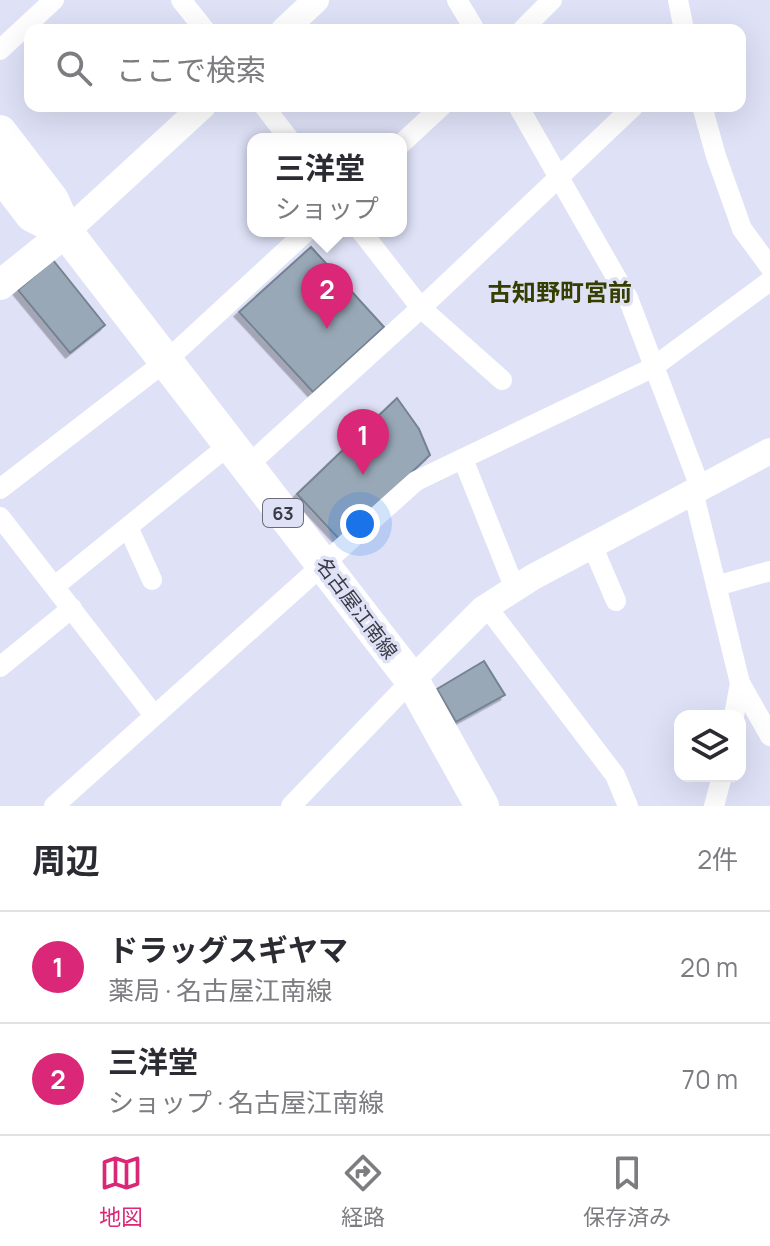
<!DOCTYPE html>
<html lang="ja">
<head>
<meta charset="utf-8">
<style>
  body { margin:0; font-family:Manrope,"Noto Sans JP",sans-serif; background:#f7f7f7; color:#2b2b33 }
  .controls { position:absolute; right:24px; bottom:24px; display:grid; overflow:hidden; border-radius:16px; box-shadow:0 8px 32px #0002 }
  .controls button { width:72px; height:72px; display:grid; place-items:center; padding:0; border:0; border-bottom:2px solid #e1e1e2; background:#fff; color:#2b2b33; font:40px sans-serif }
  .you { position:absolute; left:360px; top:524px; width:28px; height:28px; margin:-20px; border:6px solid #fff; border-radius:50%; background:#1a73e8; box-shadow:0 0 0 12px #1a73e833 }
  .badge { display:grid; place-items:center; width:52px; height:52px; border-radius:50%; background:#db2777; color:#fff; font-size:26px; font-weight:700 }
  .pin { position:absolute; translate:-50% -66px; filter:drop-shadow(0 2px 4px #0008) }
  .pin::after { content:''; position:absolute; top:42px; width:28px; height:24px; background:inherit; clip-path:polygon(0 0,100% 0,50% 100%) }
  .popup { position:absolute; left:247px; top:133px; width:160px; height:104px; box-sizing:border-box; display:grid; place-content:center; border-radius:16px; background:#fff; filter:drop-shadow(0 2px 6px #0005); font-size:26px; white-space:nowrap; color:#7c7c81 }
  .popup b { font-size:30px; color:#2b2b33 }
  .popup::after { content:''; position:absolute; left:50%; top:100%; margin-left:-16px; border:16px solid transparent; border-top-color:#fff }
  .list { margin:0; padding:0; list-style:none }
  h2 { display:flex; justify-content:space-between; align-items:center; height:104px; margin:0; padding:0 32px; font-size:34px }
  h2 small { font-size:26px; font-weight:400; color:#7c7c81 }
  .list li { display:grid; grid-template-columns:52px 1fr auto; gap:24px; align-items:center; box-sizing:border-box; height:112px; padding:0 32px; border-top:2px solid #e1e1e2 }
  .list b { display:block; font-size:30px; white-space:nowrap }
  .list p { margin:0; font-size:26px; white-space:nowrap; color:#7c7c81 }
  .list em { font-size:26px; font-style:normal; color:#7c7c81 }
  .icon { flex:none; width:44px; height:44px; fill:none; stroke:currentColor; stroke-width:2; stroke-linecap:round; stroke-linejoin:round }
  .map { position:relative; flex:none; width:770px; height:806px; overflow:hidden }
  .search { position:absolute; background:#fff; box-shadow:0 8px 32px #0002; left:24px; right:24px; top:24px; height:88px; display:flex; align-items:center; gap:20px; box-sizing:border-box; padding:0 28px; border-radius:16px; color:#7c7c81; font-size:30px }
  .sheet { height:328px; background:#fff }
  nav { display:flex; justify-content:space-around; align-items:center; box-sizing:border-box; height:112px; border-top:2px solid #e1e1e2; background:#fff; font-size:22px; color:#7c7c81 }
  nav a { display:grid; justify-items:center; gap:4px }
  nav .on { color:#db2777 }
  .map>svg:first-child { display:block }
</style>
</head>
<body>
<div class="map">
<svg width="770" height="806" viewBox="0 0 770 806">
  <defs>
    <filter id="shadow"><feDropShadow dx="-4.5" dy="4.5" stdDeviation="0" flood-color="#0004"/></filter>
  </defs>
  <rect width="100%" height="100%" fill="#dfe2f7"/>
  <!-- building -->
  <path fill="#98a8b7" stroke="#748392" stroke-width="2" filter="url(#shadow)" d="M311,247l73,80 -71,65 -74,-80z
    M53,260l52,65 -35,28 -52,-63z
    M397,398l22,31 11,26 -90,85 -43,-46z
    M484,661l21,34 -49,27 -19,-33z"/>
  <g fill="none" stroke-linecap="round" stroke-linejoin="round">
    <!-- minor -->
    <path stroke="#fff" stroke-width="20" d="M181,0l24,30
      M457,0l18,30
      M678,0l6,30
      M522,30l30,-30
      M0,50l54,-50
      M264,106l25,33
      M518,106l110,192 72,189
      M702,106l14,50 26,73 28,38
      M401,144l41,-38
      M361,231l60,77 81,72
      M463,459l52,130
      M246,467l175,-159 213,-202
      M0,489l166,-128 141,-130
      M693,491l47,192 30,53
      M0,517l153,197
      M128,527l24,53
      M592,545l24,56
      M55,586l174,-141
      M716,586l54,-15
      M487,607l128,168 13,31
      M0,667l72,-59
      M734,716l6,-33
      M54,806l362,-325 236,-113 118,-87
      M291,806l121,-126
      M714,806l8,-30"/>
    <!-- tertiary -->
    <path stroke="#fff" stroke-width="26" d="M284,30l32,-30
      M66,232l137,-126
      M412,680l71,-71 50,-32 237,-126"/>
    <!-- secondary -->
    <path stroke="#fff" stroke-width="30" d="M0,285l66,-53"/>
    <!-- primary -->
    <path stroke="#fff" stroke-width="34" d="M0,132l52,68 14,32 346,448 70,126
      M0,173l32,42 34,17"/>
  </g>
  <g text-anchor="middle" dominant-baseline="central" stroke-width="7" stroke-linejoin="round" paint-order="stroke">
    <!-- shield labels -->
    <rect fill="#dfe2f7" stroke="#6b6c78" stroke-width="2" x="263" y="499" width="40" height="28" rx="6"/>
    <g font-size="18" font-weight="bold" fill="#393a42">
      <text x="283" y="513">63</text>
    </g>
    <!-- street labels -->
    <g font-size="20" fill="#393a42" stroke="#dfe2f7">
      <text transform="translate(357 608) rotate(53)">名古屋江南線</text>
    </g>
    <!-- quarter labels -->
    <g font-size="24" font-weight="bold" fill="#353d00" stroke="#dfe2f7">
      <text x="560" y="291">古知野町宮前</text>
    </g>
  </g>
</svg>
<div class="controls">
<button><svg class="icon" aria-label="layers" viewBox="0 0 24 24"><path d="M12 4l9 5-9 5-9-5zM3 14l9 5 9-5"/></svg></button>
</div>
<div class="you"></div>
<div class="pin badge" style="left:363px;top:475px">1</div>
<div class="pin badge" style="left:327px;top:329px">2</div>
<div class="popup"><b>三洋堂</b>ショップ</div>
<div class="search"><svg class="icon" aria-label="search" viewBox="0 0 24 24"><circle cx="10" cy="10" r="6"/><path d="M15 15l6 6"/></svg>ここで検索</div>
</div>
<section class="sheet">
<h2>周辺<small>2件</small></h2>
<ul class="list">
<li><span class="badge">1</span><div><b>ドラッグスギヤマ</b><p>薬局 · 名古屋江南線</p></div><em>20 m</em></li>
<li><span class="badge">2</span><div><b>三洋堂</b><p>ショップ · 名古屋江南線</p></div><em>70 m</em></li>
</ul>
</section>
<nav>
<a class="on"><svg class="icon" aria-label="map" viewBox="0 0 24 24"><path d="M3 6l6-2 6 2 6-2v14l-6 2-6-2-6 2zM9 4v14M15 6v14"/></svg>地図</a>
<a><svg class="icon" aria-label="directions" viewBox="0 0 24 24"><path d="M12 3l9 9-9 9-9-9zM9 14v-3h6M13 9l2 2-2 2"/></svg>経路</a>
<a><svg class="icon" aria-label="saved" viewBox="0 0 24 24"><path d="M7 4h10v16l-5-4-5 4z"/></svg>保存済み</a>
</nav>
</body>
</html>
